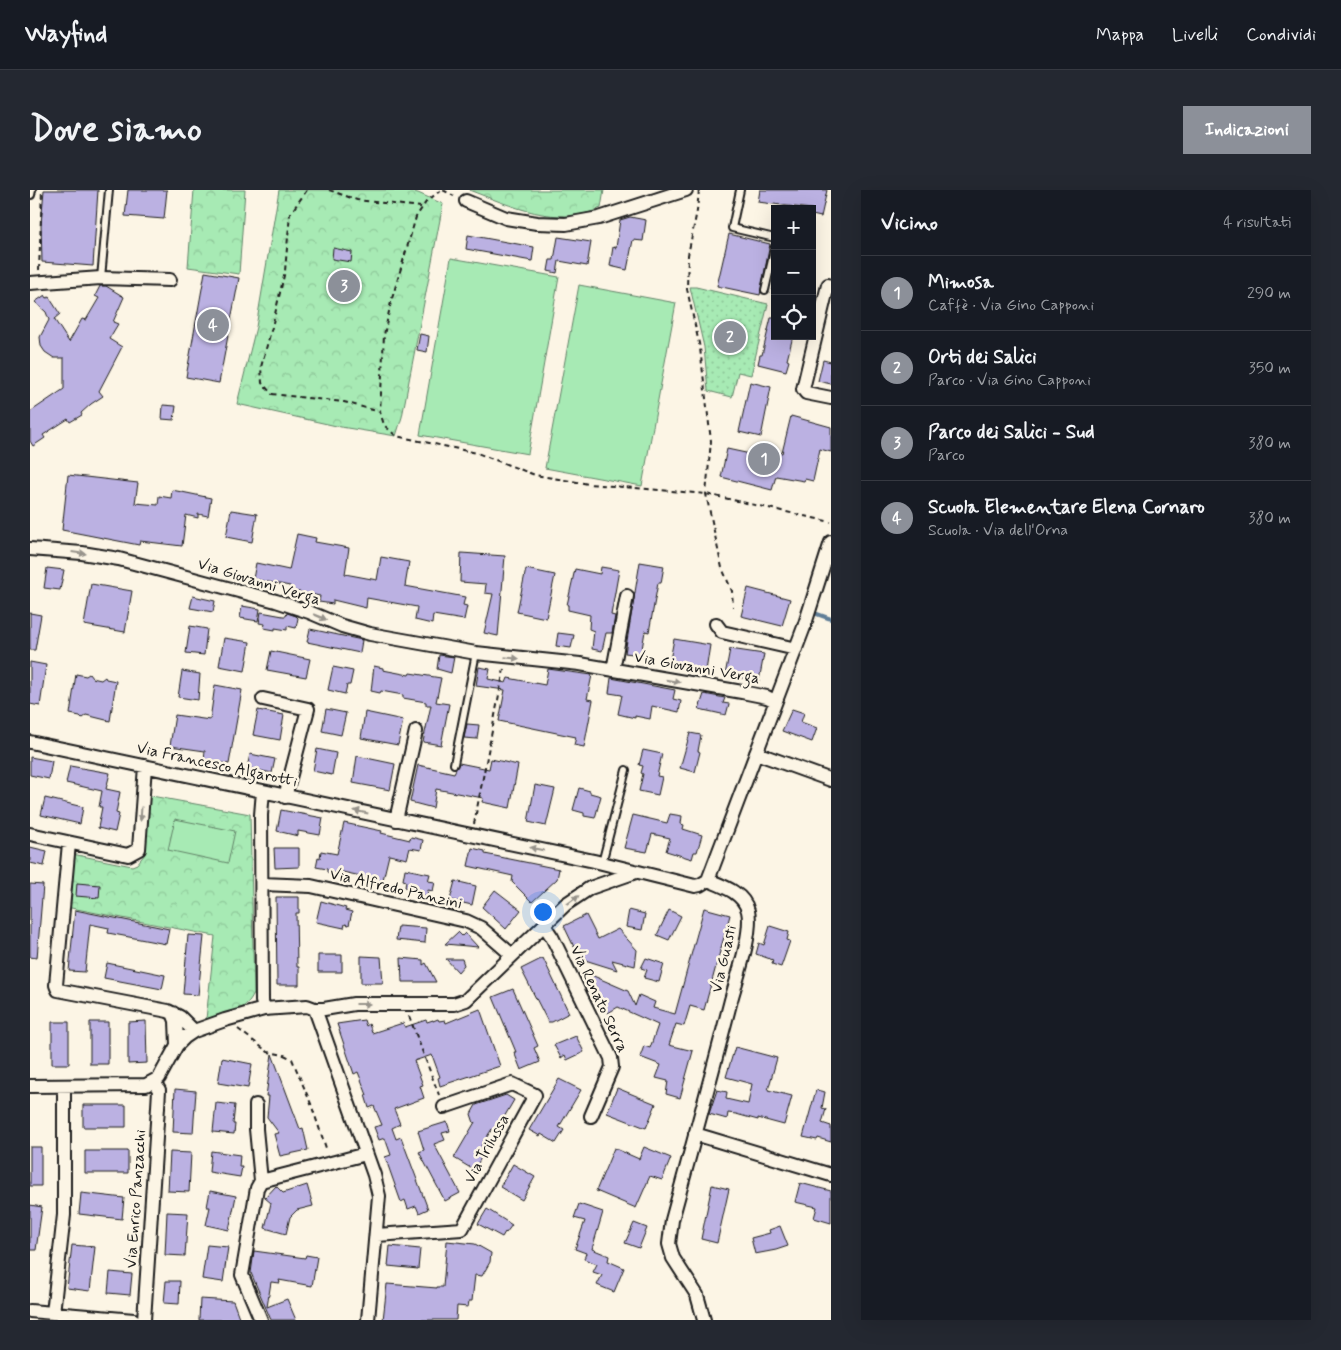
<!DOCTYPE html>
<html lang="it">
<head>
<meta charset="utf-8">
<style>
  body { margin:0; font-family:Mynerve,sans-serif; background:#242831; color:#f1f3f6 }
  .controls { position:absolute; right:15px; top:15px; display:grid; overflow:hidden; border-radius:0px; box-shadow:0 5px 20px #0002 }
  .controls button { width:45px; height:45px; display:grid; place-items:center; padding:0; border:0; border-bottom:1px solid #363941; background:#171b24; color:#f1f3f6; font:25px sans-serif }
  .you { position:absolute; left:512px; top:721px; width:18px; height:18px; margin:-12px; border:4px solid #fff; border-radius:50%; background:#1a73e8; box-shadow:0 0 0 8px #1a73e833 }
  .badge { display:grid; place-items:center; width:32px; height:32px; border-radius:50%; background:#8c9099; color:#fff; font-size:16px; font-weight:700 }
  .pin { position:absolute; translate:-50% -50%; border:2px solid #fff; box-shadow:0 1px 5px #0006 }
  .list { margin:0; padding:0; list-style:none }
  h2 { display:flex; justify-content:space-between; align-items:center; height:65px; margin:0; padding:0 20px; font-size:21px }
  h2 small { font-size:16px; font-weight:400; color:#9ea1a6 }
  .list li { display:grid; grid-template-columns:32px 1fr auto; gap:15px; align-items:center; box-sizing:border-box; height:75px; padding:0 20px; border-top:1px solid #363941 }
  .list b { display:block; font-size:19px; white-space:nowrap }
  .list p { margin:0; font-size:16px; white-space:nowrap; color:#9ea1a6 }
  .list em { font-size:16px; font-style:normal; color:#9ea1a6 }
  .icon { flex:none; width:28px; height:28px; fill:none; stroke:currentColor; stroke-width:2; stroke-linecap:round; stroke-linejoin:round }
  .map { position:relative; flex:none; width:801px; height:1130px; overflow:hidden; border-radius:0px }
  header { display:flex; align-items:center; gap:30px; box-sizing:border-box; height:70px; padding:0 25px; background:#171b24; border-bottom:1px solid #363941 }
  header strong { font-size:24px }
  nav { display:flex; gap:28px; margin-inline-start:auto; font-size:18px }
  .intro { display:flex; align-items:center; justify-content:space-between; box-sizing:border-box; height:120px; padding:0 30px }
  h1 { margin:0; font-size:35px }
  .button { padding:12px 22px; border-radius:0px; background:#8c9099; color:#fff; font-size:18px; font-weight:700 }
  main { display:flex; gap:30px; padding:0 30px }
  aside { flex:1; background:#171b24; border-radius:0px; box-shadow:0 5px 20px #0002 }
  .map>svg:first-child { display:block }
</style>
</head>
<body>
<header>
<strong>Wayfind</strong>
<nav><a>Mappa</a><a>Livelli</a><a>Condividi</a></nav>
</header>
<div class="intro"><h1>Dove siamo</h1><a class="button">Indicazioni</a></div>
<main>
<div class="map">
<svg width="801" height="1130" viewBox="0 0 801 1130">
  <defs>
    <pattern id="grass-dots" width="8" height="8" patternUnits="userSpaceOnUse" patternTransform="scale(1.25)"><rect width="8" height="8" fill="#a7eab4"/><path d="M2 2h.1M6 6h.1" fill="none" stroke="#8fc89a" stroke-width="1.8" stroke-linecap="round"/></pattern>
    <pattern id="park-crowns" width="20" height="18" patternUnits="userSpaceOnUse" patternTransform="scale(1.25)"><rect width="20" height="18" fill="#a7eab4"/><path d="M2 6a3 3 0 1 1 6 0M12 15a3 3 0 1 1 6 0" fill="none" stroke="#8fc89a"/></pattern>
  </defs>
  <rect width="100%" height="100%" fill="#fcf5e5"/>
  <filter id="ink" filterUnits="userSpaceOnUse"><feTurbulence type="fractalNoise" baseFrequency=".02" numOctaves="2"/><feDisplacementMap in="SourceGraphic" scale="10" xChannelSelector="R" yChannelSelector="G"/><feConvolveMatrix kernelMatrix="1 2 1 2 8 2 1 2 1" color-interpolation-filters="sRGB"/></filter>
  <g filter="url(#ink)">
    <!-- grass -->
    <path fill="url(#grass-dots)" stroke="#628368" d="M660,97h6l72,17 -17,71 -13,-3 -6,25 -24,-6 -4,-44z"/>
    <!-- park -->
    <path fill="url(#park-crowns)" stroke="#628368" d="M164,0h51l-6,84 -51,-7z
      M249,0h127l12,3 25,11 -41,213 -6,19 -55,-9 -104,-23 19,-77z
      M439,0h135l-3,18c-43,20 -90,-2 -132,-18z
      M116,605l104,19 4,179c-10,21 -27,20 -48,26l9,-83 -149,-29 6,-53 60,12 5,-2 8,-10z"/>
    <!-- pitch -->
    <path fill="#a7eab4" stroke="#628368" d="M421,68l108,19 -31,177 -108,-19z
      M549,95l97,18 -34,183 -97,-18z
      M145,629l60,12 -7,32 -60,-13z"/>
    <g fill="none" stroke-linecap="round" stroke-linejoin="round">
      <!-- stream -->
      <path stroke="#607e97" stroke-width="4" d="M787,424l14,5"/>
    </g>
    <!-- building -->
    <path fill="#bbb1e2" stroke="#1c1c1c" d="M14,0h54l-5,76 -51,-4 -1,-38z
      M98,0h39l-3,29 -39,-3z
      M730,0h67l-6,27 -9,-2v-6l-54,-7z
      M600,27l16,3 -3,21 -10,-1 -6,30 -17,-4 3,-19 3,1 4,-28z
      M699,44l41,10 -10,51 -43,-9z
      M438,45l66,12 -2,14 -66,-12z
      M528,47l33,5 -4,24 -28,-5 -2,12 -9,-2 2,-11h4z
      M303,58l19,4 -1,10 -19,-3z
      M175,82l34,6 -20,105 -33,-6z
      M70,96h6l18,11 -11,25 5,2 -9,15 13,8 -23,44 4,5 -12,8 -10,9 1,2 -12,7 -2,-3 -25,16 2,3 -12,8 -3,-5v-29l34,-23v-31h-10l-9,-6 -4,-6 -1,-9 9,-17 -3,-8 -11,-10 10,-7 2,3 2,-1 11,17 -6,5 15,23 13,-23 4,1 13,-22 -4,-2z
      M741,128h4v18h18l-6,24 2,1 -3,10 -28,-7 2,-9h2z
      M390,144l9,2 -2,16 -10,-2z
      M793,170l8,2v22l-13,-3z
      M720,192l21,5 -10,50 -22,-5z
      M133,215l13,1 -2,14 -12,-1z
      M761,226l40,11v25l-11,-3 -7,32 -8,-2 -1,2 -28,-5 -4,14 -51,-13 6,-28 28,6 2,-7 25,5z
      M38,285l70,8 -3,20 23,2 1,-9 12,2 1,-8 39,8 -3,18 -10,-2v4l-12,-3 -4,31 -42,-5 -1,4 -77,-15z
      M201,320l26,4 -5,28 -26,-5z
      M267,344l19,4 -1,4 34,6 -4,26 32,6 4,-23 28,5 -4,24 60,11 -2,8 4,1 -3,14 -31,-5 -1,9 -17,-4 2,-13 -50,-9 -1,10 -33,-8v4l-14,-2 1,-6 -31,-6 1,-4 -37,-7 3,-16 33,7z
      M431,363l44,3 -7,80 -14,-3 9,-39 -8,-1 1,-9 -26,-2z
      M610,372l24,4 -3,17h-3l-9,49 -4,-1 -4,24 -16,-2z
      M571,377l18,3 -8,45 4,1 -3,17h-6l-4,18 -10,-2 2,-18 -5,-2 1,-14 -22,-5v-5h-1l8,-36 25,5z
      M17,378l17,2 -4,20 -16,-2z
      M496,379l29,6 -9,43 -29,-6z
      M61,394l41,7 -7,41 -41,-7z
      M718,398l42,11 -8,27 -41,-10z
      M163,406l22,5 -2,11 -23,-4z
      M212,416l18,3 -2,12 -18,-3z
      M231,422l22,4h3l1,-3 9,3 2,2 -2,10 -9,-2v4l-12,-2v2l-11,-2 1,-4 -6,-1z
      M0,423l11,2 -6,35h-5z
      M160,436l17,3 -3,26 -18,-2z
      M280,439l52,11 -2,13 -53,-11z
      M528,443l16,2 -3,13 -15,-2z
      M194,448l26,4 -5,29 -26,-5z
      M644,449l36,6 -4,26 -37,-6z
      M700,459l34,5 -5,27 -34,-6z
      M241,461l39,8 -4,18 -39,-7z
      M409,465l15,2 -3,16 -14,-4z
      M0,472l16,3 -6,41 -10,-2z
      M344,476l9,2v2l26,5 1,-2 31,5 -5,24 13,2 -8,41 -18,-3 8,-37h-5v-3l-23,-4v-3l-22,-4 -1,2 -9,-2z
      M303,477l20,4 -3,14h-3l-2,9 -17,-4z
      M449,477l11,2 -2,10 18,4 2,-5 37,7 3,-16 44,6 -5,24 6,1 -9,47 -10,-2 2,-8 -77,-16 6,-31 -29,-4z
      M152,481l18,3 -2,26 -20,-3z
      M46,484l10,2 3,-2 3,4 9,2 4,-3 1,2 10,2 -6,40 -24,-6 -4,3 -2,-2 -10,-2z
      M581,488l64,12 -2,9 8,2 -2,11 -27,-6 -2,13 -15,-3v2l-17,-4 4,-19 -13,-2z
      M185,495l27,5 -13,74 -25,-4 1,-9 -35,-5 5,-31 35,5z
      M674,504l21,4 -2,5 6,1 -3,11 -27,-6z
      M296,519l20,4 -5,22 -19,-4z
      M762,519l12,4 -3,9 16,6 -5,14 -30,-11z
      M228,520l26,5 -4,25 -27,-5z
      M335,522l38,8 -5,25 -37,-7z
      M437,534l12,1 -2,14 -13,-1z
      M660,543l11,2 -3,16 2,1 -5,20 -15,-4z
      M287,559l19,4 -4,22 -19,-4z
      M613,560l19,4 -5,22 5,1 -4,18 -19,-4 4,-17 -2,-1 2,-7 -4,-1z
      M220,564l25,5 -3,14 -25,-5z
      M327,566l38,8 -5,26 -37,-7z
      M0,567l22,4 -3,18 -19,-4z
      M461,569l27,6 -8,43 -28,-6 1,-4 -47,-9 -3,19 -23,-6 8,-37 36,8 5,-10 30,6z
      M40,576l40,7 -4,16 14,3 -4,21 3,1 -4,18 -17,-4 4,-21h-3l3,-16 -36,-8z
      M505,595l20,4 -9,37 -18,-4z
      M549,598l11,3v2l11,3 -6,22 -11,-2v-3l-11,-3z
      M15,608l38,9 -3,17 -39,-9z
      M251,620l42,8 -3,17 -22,-4v5l-21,-5z
      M640,624l12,2 -1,8 3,1 -1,4 19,6 -5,17h-3l-2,7 -26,-8 4,-13 -18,-4 -5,18 -23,-4 9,-33 34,8z
      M314,633l38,8 -1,2 29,7 1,-3 12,3 -2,10 -11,-2 -3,11 -18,-4 -7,29 -19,-4 1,-2 -3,-2 -23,-5v3l-11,-2v-3l-11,-2 2,-10 2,1 1,-7 16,3z
      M0,657l17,4 -3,15 -14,-3z
      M244,658h25v19l-24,1z
      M442,658l13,3v3l74,15 -2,10 -25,23 -20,-20 1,-6 -45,-10z
      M375,679l25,5 -2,7 7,1 -2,9 -5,-1 -1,6 -12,-2 1,-4 -11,-3 1,-6 -3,-1z
      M425,691l21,5 -4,19 -22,-5z
      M47,693l23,2 -1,13 -23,-2z
      M0,694l13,1 -6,73 -7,-1z
      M465,700l26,20 -15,19 -24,-22z
      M246,707h23v16h-3l1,54h2v18h-22z
      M291,711l25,7 -1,2 7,2 -3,13 -4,-1 -1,4 -28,-6z
      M674,718l26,7 -26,95 -14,-4 -6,20 -8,-2 -7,21 24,6 -13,47 -14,-4 2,-13 -12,-3 5,-13 -21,-8 4,-11 6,2 8,-23 -40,-18 -10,6 -19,-39 39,17 7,15 4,-11 16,7 -2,6 22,6z
      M45,720l94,19 -3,15 -58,-11 1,-5 -19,-4 -5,48 -16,-1z
      M599,720l16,4 -3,16 -16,-3z
      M639,720l12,6 -12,24 -12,-5z
      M556,725l12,24 20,-10 19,21 -2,16 -23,-6 5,10 -32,-10 -7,-15 -4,2 -10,-21z
      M368,736l28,2 -1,15 -29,-3z
      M740,736l19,6 -2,8 3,1 -9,26 -9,-3 1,-4 -17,-6 3,-11 5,2z
      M428,742l4,4 3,-3 13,14 -33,-3z
      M158,745l16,1 -6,59 -15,-1z
      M288,765h24v17h-24z
      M331,766l20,1 2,26h-22z
      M371,768l22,2v5l3,-2 10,19h-34z
      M513,768l26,55 -17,9h-4l-27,-53z
      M616,768l18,6 -5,18 -15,-4 3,-8 -6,-2z
      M416,769h16l2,6 -6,7z
      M77,773l58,12 -3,14 -58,-11z
      M483,799l25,57 -4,2 6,14 -19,8 -7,-18h2l-23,-55z
      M450,819l20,57 -60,20 -2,-8 2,-1 -8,-22 -18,6 9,24 -3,1 4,12 -30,11 6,15 -8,4 4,11 5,-2 27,72 -9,4 -3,-7 -8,3 -3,-9 -4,2 -16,-45 6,-2 -6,-17 -6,2 -5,-13 8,-2 -8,-19 -5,2 -4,-13h2l-9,-23 -4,2 -17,-50 27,-4 2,6 3,-2 3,9 31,-10 2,4 21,-7 1,2 6,-2v1l5,-2 1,2 6,-1 1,3z
      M116,831l1,42 -19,1v-42z
      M22,832h17v42h-17z
      M60,832h18v42h-18z
      M546,846l8,16 -17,8 -2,-5 -4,3 -7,-13z
      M705,857l42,11 -9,32 24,6 -8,29 -26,-7v2l-22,-6 -8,-1 -1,6 -18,-5 8,-24 10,2 -1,7 22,5 4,-20 -26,-7z
      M242,864l28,75 3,-1 5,22 -28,6 -6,-22 5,-1 -12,-16 2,-21h-3z
      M192,868l30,6 -4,24 -30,-5z
      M529,889l22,11 -22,37 5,3 -8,13 -15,-9 -1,2 -11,-6z
      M587,898l39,16 -10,24 -39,-15z
      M145,899l21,2 -3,42 -20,-1z
      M786,900l9,2 -3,16 4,1 -4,14 9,3v16l-13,-4 -1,2 -14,-3z
      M476,905l8,5 -18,31 -4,-2 -11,17 5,3 -12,21 -20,-12 21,-36 -1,1 -3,-9 5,-9z
      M186,913l19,2 -2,19h2l-1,10 -21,-2z
      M53,915h43v22h-43z
      M417,932l3,9 -8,2 3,7 -11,4 26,49 -15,8 -26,-49 5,-2 -6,-19z
      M0,957h11v39h-11z
      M614,957l27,11 -9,22 -12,-4 -14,32 -40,-17 18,-43 25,11z
      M55,961h43v22h-43z
      M181,961l29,4 -1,12h3l-2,10 -31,-5z
      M140,962l21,1 -2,39 -21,-1z
      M483,974l22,13 -13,23 -22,-13z
      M770,993l31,8v32l-17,-5 3,-11 -22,-5z
      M277,995l6,21 -16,4 -7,7 -4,17 -21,-6 6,-25 -6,-5 11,-12 7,7z
      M682,995l17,4 -12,54 -16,-4z
      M180,1001l26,5 -7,34 -23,-5 4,-18h-3z
      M51,1003l43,5 -2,21 -43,-5z
      M549,1014l24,8 -11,37 17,7 -1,5 16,7 -10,24 -17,-7 5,-10 -9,-3 4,-8 -13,-5 2,-6 -11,-4 10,-28 -11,-3z
      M0,1015l12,2 -6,43h-6z
      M457,1019l25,16 -6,8 -1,-1 -3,5 -24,-13z
      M137,1022l21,1 -3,43 -20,-1z
      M604,1033l13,5 -8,20 -14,-5z
      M750,1036l8,20 -12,4 -21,4 -4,-16 19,-5 -1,-3z
      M417,1051l28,3 16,9 -1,9 -8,14 -7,-1 -3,26h-3l-1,6 -11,-1 -1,14h-73l4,-36 50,4v-1h6z
      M42,1055l23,2 -5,44 -23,-3z
      M177,1055l21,2 -5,35 -21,-3z
      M360,1056l30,3 -2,20 -30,-3z
      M224,1061l51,7 1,-3 11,2 -5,29 -33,-6 1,3 -9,-1 -4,25 20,-8 9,21h-25l-20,-47z
      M80,1082l22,2 -2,21 -22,-2z
      M136,1091h14l-1,23 -15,-1z
      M170,1109l33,2 7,19h-41z"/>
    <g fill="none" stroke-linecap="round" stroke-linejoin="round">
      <defs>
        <path id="lane" d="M710,0l-8,38 43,10
          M0,5h1l1,-5
          M71,88l8,-88
          M735,100l10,-43
          M424,574l22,-111
          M572,673l24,-93"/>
        <path id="street" d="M436,11l40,17 31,5 29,1 33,-6 87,-28
          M0,93l71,-5 69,2
          M798,95l-25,104 3,4 25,5
          M0,359l52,4 37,6 157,42 33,11 33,14 28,8 106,19 104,11 162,28 25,5 8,4
          M686,434l6,8 74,17
          M583,480l14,-74
          M233,509l45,10 -23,88
          M0,552l564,119 101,25 5,-1 8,-5
          M726,563l75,27
          M233,601l-2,24 1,186 2,8
          M366,630l20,-89
          M0,644l98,21 11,-6 6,-83
          M39,653l-13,142 2,5 110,21 12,6 14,14
          M678,690l96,-253 27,-85
          M232,694l49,2 155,35 15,7 31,27
          M514,735l8,12 59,121 1,9 -21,49
          M285,819l59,166 5,21 -11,124
          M143,823l3,8 1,24
          M0,896l116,-1 13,-7 18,-33 8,-8 9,-6 31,-11 39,-11 43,-3 8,3h9l30,-5h100l12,-4 100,-96 24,-16 46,-16
          M226,915v24l5,52
          M665,944l136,41
          M347,1045l85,-6 73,-134 -23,-11 -68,23
          M0,1121l104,9
          M23,1123l11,-98v-129
          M114,1130l14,-213 1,-17 -5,-8
          M231,1130l-19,-45 15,-87 4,-7 105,-27
          M674,1130l-7,-25 -24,-37 -4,-14 3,-24c20,-73 40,-146 59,-220 6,-22 22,-68 17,-89 -4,-18 -25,-25 -40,-31"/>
      </defs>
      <!-- lane casing -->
      <use href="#lane" stroke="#1c1c1c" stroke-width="10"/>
      <!-- street casing -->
      <use href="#street" stroke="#1c1c1c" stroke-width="16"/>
      <!-- path -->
      <path stroke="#1c1c1c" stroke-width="2" stroke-dasharray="5 4" stroke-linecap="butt" d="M277,0l-17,24 -5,57 -13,56 -11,40 1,16 10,11 72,8 36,10
        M299,0l28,10 64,7
        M411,0l-15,12 -10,15 -25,85 -7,33 -4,77 4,13 12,11 81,17 58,22 54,9 117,10 125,28
        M413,0l11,6
        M669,0l-2,21 -9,44 -1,34 13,59 11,93 -5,53 16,74 10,23 1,16
        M9,80l3,-80
        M444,634l30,-155
        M379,826l30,79
        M208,839l30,23 16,3 8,4 19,45 16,47"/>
      <!-- lane -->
      <use href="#lane" stroke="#fcf5e5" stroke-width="6"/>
      <!-- street -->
      <use href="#street" stroke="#fcf5e5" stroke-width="12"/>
    </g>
    <!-- one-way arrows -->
    <defs><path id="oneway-solid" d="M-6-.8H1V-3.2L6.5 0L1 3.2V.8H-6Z" transform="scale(1.25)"/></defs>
    <g fill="#97938b">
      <use href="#oneway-solid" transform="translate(49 363) rotate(7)"/>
      <use href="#oneway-solid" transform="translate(290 427) rotate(23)"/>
      <use href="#oneway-solid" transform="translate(482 468) rotate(6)"/>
      <use href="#oneway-solid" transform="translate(643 491) rotate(9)"/>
      <use href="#oneway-solid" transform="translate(331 622) rotate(-168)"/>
      <use href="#oneway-solid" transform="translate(111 624) rotate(94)"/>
      <use href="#oneway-solid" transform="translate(507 659) rotate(-168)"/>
      <use href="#oneway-solid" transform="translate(543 710) rotate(-36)"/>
      <use href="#oneway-solid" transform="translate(333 814)"/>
    </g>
  </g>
  <g text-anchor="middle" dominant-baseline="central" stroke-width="5" stroke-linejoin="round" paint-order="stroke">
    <!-- street labels -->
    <g font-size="16" fill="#1c1c1c" stroke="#fcf5e5">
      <text transform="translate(229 392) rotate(17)">Via Giovanni Verga</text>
      <text transform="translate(667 478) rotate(10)">Via Giovanni Verga</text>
      <text transform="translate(187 575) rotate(12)">Via Francesco Algarotti</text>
      <text transform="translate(366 699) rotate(13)">Via Alfredo Panzini</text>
      <text transform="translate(694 769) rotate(-77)">Via Guasti</text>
      <text transform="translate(569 809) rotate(65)">Via Renato Serra</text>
      <text transform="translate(457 959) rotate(-61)">Via Trilussa</text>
      <text transform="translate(106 1009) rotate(-86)">Via Enrico Panzacchi</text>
    </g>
  </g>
</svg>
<div class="controls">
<button>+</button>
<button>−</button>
<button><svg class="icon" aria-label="locate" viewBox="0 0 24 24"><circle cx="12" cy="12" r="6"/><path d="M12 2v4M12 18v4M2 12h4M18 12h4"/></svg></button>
</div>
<div class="you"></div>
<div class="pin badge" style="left:734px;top:269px">1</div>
<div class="pin badge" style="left:700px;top:147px">2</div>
<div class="pin badge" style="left:314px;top:96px">3</div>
<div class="pin badge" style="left:183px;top:135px">4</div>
</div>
<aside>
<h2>Vicino<small>4 risultati</small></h2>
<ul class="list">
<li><span class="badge">1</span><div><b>Mimosa</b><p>Caffè · Via Gino Capponi</p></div><em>290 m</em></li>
<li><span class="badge">2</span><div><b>Orti dei Salici</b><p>Parco · Via Gino Capponi</p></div><em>350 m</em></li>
<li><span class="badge">3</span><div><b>Parco dei Salici - Sud</b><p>Parco</p></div><em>380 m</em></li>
<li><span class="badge">4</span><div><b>Scuola Elementare Elena Cornaro</b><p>Scuola · Via dell'Orna</p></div><em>380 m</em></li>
</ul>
</aside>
</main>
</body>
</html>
